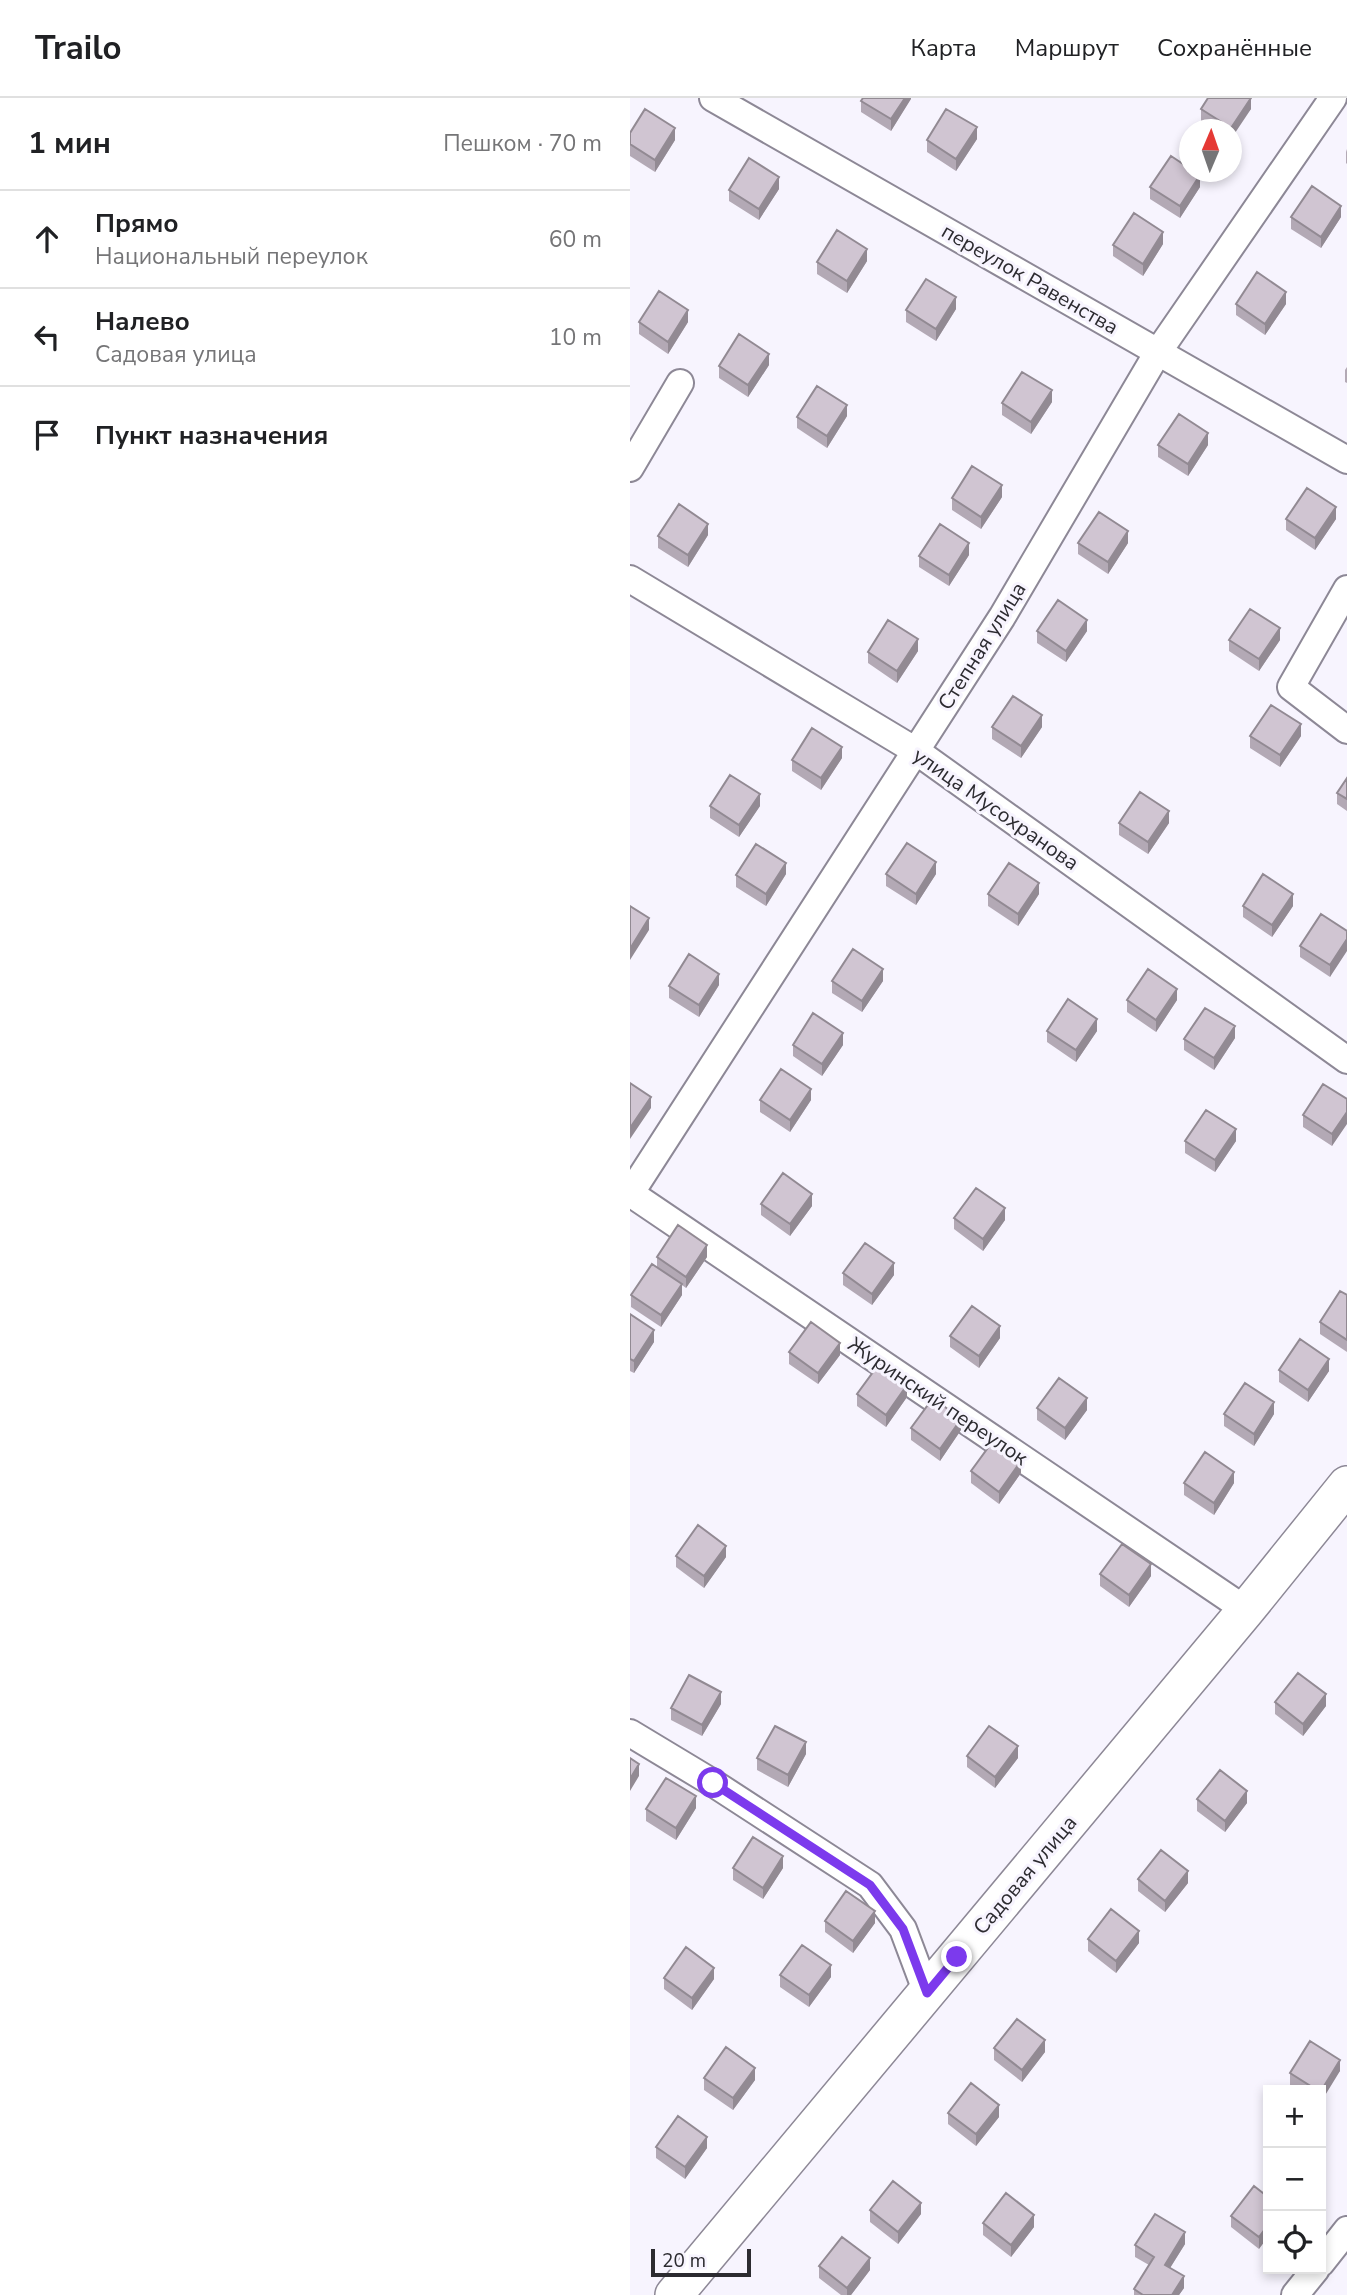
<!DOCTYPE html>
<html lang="ru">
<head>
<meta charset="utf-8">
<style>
  body { margin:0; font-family:"Nunito Sans",sans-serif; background:#f6f6f6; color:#202124 }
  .controls { position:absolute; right:21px; bottom:21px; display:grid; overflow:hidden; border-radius:0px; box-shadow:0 4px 10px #0003 }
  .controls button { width:63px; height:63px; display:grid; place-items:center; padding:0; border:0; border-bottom:2px solid #e0e0e0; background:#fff; color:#202124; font:35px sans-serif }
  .compass { position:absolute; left:549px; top:21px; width:63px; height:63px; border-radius:50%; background:#fff; box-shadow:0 4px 10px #0003; rotate:2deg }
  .scale { position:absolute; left:21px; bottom:18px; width:100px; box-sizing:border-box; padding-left:7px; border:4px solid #2c2b30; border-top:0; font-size:19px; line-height:24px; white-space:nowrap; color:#2c2b30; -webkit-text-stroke:5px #f7f4fe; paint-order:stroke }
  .stop { position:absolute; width:21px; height:21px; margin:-16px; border:5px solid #7c3aed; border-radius:50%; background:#fff }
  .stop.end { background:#7c3aed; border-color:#fff; box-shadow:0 2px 7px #0008 }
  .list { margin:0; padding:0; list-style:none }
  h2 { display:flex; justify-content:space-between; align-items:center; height:91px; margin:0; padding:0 28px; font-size:30px }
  h2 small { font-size:23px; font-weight:400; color:#757577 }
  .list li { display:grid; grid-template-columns:46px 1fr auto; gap:21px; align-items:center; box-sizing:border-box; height:98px; padding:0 28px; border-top:2px solid #e0e0e0 }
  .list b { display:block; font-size:26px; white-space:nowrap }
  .list p { margin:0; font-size:23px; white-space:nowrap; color:#757577 }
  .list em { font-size:23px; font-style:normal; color:#757577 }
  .icon { flex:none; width:38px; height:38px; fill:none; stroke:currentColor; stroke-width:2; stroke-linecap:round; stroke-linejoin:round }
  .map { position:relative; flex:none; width:717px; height:2197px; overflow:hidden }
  header { display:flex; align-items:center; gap:42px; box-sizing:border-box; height:98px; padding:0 35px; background:#fff; border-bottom:2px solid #e0e0e0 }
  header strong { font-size:33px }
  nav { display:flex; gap:38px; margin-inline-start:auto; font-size:24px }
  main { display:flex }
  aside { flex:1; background:#fff }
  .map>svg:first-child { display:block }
</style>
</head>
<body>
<header>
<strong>Trailo</strong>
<nav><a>Карта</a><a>Маршрут</a><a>Сохранённые</a></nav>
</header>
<main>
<aside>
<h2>1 мин<small>Пешком · 70 m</small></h2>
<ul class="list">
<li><svg class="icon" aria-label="ahead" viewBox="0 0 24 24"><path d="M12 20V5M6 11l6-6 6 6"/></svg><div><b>Прямо</b><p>Национальный переулок</p></div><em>60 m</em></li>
<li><svg class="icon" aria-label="left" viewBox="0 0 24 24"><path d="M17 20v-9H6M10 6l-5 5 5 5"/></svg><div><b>Налево</b><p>Садовая улица</p></div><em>10 m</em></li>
<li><svg class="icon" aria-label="arrive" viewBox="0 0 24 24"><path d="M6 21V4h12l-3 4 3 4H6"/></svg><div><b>Пункт назначения</b></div></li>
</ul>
</aside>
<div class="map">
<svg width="717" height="2197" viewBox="0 0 717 2197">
  <rect width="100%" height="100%" fill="#f7f4fe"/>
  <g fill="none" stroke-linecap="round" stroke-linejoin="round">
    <defs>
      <path id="street" d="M83,0l634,362
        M0,370l50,-85
        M0,481l286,172 431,309
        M717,491l-56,98 56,43
        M0,1095l616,417
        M0,1096l372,-577 156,-265 175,-254
        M0,1635l83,50 157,102 33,44 24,64
        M691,2165l26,-33
        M665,2197l21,-26"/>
      <path id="secondary" d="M44,2197l572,-685 101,-125"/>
    </defs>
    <!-- street casing -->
    <use href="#street" stroke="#8d8896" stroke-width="30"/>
    <!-- secondary casing -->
    <use href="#secondary" stroke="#8d8896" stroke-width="40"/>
    <!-- street -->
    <use href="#street" stroke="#fff" stroke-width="26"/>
    <!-- secondary -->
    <use href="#secondary" stroke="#fff" stroke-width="37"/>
  </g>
  <!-- wall -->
  <path fill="#b3a9b5" d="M281,0l-20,33 -30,-19v-11z
    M621,0v11l-20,21h-16l-14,-9v-12z
    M0,35l45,7 -20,32 -25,-16z
    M347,41l-21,32 -29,-19v-12z
    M717,51v15l-1,-1v-11z
    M520,89h50l-20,31 -30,-19z
    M149,91l-20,31 -30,-19v-11z
    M661,119h50l-20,31 -30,-19z
    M533,146l-20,32 -30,-20v-11z
    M237,163l-20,32 -30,-19v-12z
    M606,206h50l-21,31 -29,-20z
    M326,211l-20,32 -30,-19v-12z
    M9,224h49l-20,32 -29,-20z
    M139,267l-21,32 -29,-19v-12z
    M717,269v16l-2,-1v-12z
    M422,304l-21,32 -29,-19v-12z
    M217,318l-20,32 -30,-20v-11z
    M528,347h50l-20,31 -30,-19z
    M372,399l-21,32 -29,-19v-12z
    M656,421h50l-21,31 -29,-20z
    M78,437l-20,32 -30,-19v-12z
    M448,445h50l-20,31 -30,-20z
    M339,457l-20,31 -30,-19v-11z
    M407,533h50l-21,31 -29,-19z
    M599,542h51l-21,31 -30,-20z
    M288,553l-21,32 -29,-20v-11z
    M362,629h50l-21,31 -29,-19z
    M620,638h51l-21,31 -30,-19z
    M212,660l-21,32 -29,-19v-11z
    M717,680v33l-10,-7v-11z
    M80,708h50l-21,31 -29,-19z
    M489,725h50l-21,31 -29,-19z
    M156,776l-20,32 -30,-19v-12z
    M256,776h50l-20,31 -30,-19z
    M358,796h51l-21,32 -30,-20z
    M613,808h50l-21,31 -29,-20z
    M717,833l-17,46 -30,-20v-11z
    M202,883h51l-21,31 -30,-19z
    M89,887l-20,32 -30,-19v-12z
    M497,902h50l-21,32 -29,-20z
    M417,933h50l-21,31 -29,-20z
    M605,940l-21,32 -30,-20v-11z
    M163,947h50l-21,31 -29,-20z
    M717,1001l-15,47 -29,-19v-12z
    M130,1002h51l-21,32 -30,-20z
    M555,1043h51l-21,31 -30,-19z
    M131,1106l51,2 -22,30 -29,-21z
    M324,1120l51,2 -22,31 -29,-22z
    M27,1159h50l-21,31 -4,-3v10l-21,32 -30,-20v-12l26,-28z
    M213,1175l51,2 -22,30 -29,-20z
    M717,1197v57l-27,-18v-12z
    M0,1216l24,28 -20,31 -4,-2z
    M320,1238l50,2 -21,30 -29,-21z
    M159,1254l51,3 -22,29 -29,-20z
    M649,1272l50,1 -21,31 -29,-20z
    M227,1296l50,3 -21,30 -29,-21z
    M407,1310l50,2 -22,30 -28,-20z
    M594,1316h50l-20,32 -30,-20z
    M281,1330l50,2 -21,31 -29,-21z
    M341,1373l50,2 -22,31 -28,-21z
    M554,1385h50l-20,32 -30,-20z
    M46,1458l50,1 -22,31 -28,-21z
    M470,1476l51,2 -22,31 -29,-21z
    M645,1604l51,4 -23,30 -28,-22z
    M91,1606l-19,32 -31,-16v-12z
    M176,1656l-18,33 -31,-17v-12z
    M337,1658l51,2 -23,30 -28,-21z
    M567,1701l50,4 -22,29 -28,-21z
    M66,1710l-20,32 -30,-19v-12z
    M103,1770h50l-20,31 -30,-19z
    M508,1781l50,4 -23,29 -27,-21z
    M195,1823l50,2 -22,30 -28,-21z
    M458,1841l51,4 -23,30 -28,-22z
    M150,1877l51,2 -22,30 -29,-20z
    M34,1880l50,1 -22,31 -28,-21z
    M364,1950l51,4 -23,30 -28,-22z
    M710,1973l-19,19h-23l-8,-5v-12z
    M74,1980l51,2 -22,30 -29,-20z
    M318,2015l51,4 -23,29 -28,-22z
    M26,2049l51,1 -22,31 -29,-21z
    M638,2099l-9,52 -28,-22v-11z
    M240,2112l51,4 -23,30 -28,-22z
    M353,2125l51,4 -23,30 -28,-22z
    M555,2146l-15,24 14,20 -5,7h-45v-6l15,-24 -14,-8v-12z
    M189,2168l51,4 -19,25h-10l-22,-17z"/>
  <!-- shaded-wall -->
  <path fill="#928a93" d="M275,0h6v1l-20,32v-12z
    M621,0v11l-20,30v-11z
    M347,29v12l-21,32v-12z
    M45,30v12l-20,32v-12z
    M570,77v12l-20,31v-12z
    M149,79v12l-20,31v-11z
    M711,108v11l-20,31v-11z
    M533,134v12l-20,32v-12z
    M237,151v12l-20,32v-12z
    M656,194v12l-21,31v-11z
    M326,199v12l-20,32v-12z
    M58,212v12l-20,32v-12z
    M139,256v11l-21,32v-12z
    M422,292v12l-21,32v-12z
    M217,307v11l-20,32v-12z
    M578,335v12l-20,31v-12z
    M372,387v12l-21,32v-12z
    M706,409v12l-21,31v-12z
    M78,426v11l-20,32v-12z
    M498,433v12l-20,31v-12z
    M339,445v12l-20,31v-11z
    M457,522v11l-21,31v-11z
    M650,530v12l-21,31v-12z
    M288,541v12l-21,32v-12z
    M412,617v12l-21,31v-12z
    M671,626v12l-21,31v-12z
    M212,649v11l-21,32v-12z
    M130,696v12l-21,31v-12z
    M539,713v12l-21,31v-12z
    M306,764v12l-20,31v-11z
    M156,765v11l-20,32v-12z
    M409,785v11l-21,32v-12z
    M663,796v12l-21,31v-12z
    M19,820v12l-19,30v-11z
    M717,841v12l-17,26v-12z
    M253,871v12l-21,31v-11z
    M89,876v11l-20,32v-12z
    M547,891v11l-21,32v-12z
    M467,921v12l-21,31v-12z
    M605,928v12l-21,32v-12z
    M213,935v12l-21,31v-12z
    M181,991v11l-21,32v-12z
    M21,999v11l-21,31v-11z
    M717,1014v12l-15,22v-12z
    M606,1031v12l-21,31v-12z
    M182,1096v12l-22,30v-12z
    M375,1110v12l-22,31v-12z
    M77,1147v12l-21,31v-11z
    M264,1165v12l-22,30v-11z
    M52,1186v11l-21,32v-12z
    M370,1228v12l-21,30v-12z
    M24,1232v12l-20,31v-12z
    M210,1245v12l-22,29v-11z
    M699,1261v12l-21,31v-12z
    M277,1287v12l-21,30v-12z
    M457,1300v12l-22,30v-12z
    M644,1304v12l-20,32v-12z
    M331,1321v11l-21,31v-12z
    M391,1363v12l-22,31v-12z
    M604,1374v11l-20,32v-12z
    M96,1448v11l-22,31v-12z
    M521,1466v12l-22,31v-12z
    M91,1594v12l-19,32v-11z
    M696,1596v12l-23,30v-12z
    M176,1644v12l-18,33v-12z
    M388,1648v12l-23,30v-11z
    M9,1666v12l-9,15v-12z
    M617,1693v12l-22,29v-11z
    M66,1698v12l-20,32v-12z
    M153,1758v12l-20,31v-11z
    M558,1773v12l-23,29v-11z
    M245,1813v12l-22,30v-12z
    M509,1833v12l-23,30v-12z
    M201,1867v12l-22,30v-12z
    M84,1870v11l-22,31v-12z
    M415,1942v12l-23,30v-12z
    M710,1962v11l-19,31v-11z
    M125,1970v12l-22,30v-12z
    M369,2007v12l-23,29v-12z
    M77,2039v11l-22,31v-12z
    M291,2105v11l-23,30v-12z
    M404,2117v12l-23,30v-12z
    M638,2127v12l-9,12v-12z
    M555,2134v12l-20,32v-11z
    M240,2160v12l-19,25h-4v-7z
    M554,2178v12l-5,7h-7z"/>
  <!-- building -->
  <path fill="#d0c5d2" stroke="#928a93" stroke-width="2" d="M233,0h42l-14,21 -30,-18z
    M578,0h43l-20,30 -30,-19z
    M15,11l30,19 -20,32 -25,-16v-11z
    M316,11l31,18 -21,32 -29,-19z
    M541,58l18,12v4h6l5,3 -20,31 -30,-19z
    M119,60l30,19 -20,32 -30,-19z
    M682,88l29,20 -20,31 -30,-20z
    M504,115l29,19 -20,32 -30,-19z
    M207,132l30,19 -20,32 -30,-19z
    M627,174l29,20 -21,32 -29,-20z
    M296,181l30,18 -20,32 -30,-19z
    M29,193l29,19 -20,32 -29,-20z
    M109,236l30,20 -21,31 -29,-19z
    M392,274l30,18 -21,32 -29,-19z
    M187,288l30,19 -20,31 -30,-19z
    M549,316l29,19 -20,31 -30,-19z
    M342,368l30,19 -21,32 -29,-19z
    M677,390l29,19 -21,31 -29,-19z
    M49,406l29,20 -20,31 -30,-19z
    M469,414l29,19 -20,31 -30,-19z
    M310,426l29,19 -20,32 -30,-19z
    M428,502l29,20 -21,31 -29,-20z
    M620,511l30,19 -21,31 -30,-19z
    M258,522l30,19 -21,32 -29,-19z
    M383,598l29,19 -21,31 -29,-19z
    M641,607l30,19 -21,31 -30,-19z
    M182,630l30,19 -21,31 -29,-18z
    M100,677l30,19 -21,31 -29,-19z
    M717,680v21l-10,-6z
    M510,694l29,19 -21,31 -29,-19z
    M277,745l29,19 -20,32 -30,-20z
    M126,746l30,19 -20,31 -30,-19z
    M379,765l30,20 -21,31 -30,-20z
    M633,776l30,20 -21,31 -29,-19z
    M0,808l19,12 -19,31z
    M691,816l26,17v8l-17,26 -30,-19z
    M223,851l30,20 -21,32 -30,-20z
    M59,856l30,20 -20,31 -30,-19z
    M518,871l29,20 -21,31 -29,-20z
    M438,901l29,20 -21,31 -29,-19z
    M575,910l30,18 -21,32 -30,-19z
    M183,915l30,20 -21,31 -29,-19z
    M151,971l30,20 -21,31 -30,-20z
    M0,985l21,14 -21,31z
    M693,986l24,15v13l-15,22 -29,-19z
    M576,1012l30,19 -21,31 -30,-19z
    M153,1075l29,21 -22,30 -29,-20z
    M346,1090l29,20 -22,31 -29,-21z
    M48,1127l29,20 -21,32 -29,-20z
    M235,1145l29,20 -22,31 -29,-21z
    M22,1166l30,20 -21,31 -30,-20z
    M710,1193l7,4v45l-27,-18z
    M342,1208l28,20 -21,30 -29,-20z
    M0,1216l24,16 -20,31 -4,-2z
    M181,1224l29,21 -22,30 -29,-21z
    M670,1241l29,20 -21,31 -29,-20z
    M249,1266l28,21 -21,30 -29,-21z
    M429,1280l28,20 -22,30 -28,-20z
    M615,1285l29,19 -20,32 -30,-20z
    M303,1300l28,21 -21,30 -29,-21z
    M363,1343l28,20 -22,31 -28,-21z
    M575,1354l29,20 -20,31 -30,-20z
    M68,1427l28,21 -22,30 -28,-20z
    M492,1446l29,20 -22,31 -29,-21z
    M668,1575l28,21 -23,30 -28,-22z
    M59,1577l32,17 -19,33 -31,-17z
    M145,1628l31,16 -18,33 -31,-17z
    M359,1628l29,20 -23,31 -28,-21z
    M0,1660l9,6 -9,15z
    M590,1672l27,21 -22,30 -28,-22z
    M36,1680l30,18 -20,32 -30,-19z
    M123,1739l30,19 -20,32 -30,-20z
    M531,1752l27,21 -23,30 -27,-22z
    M216,1793l29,20 -22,30 -28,-20z
    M481,1811l28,22 -23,30 -28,-22z
    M172,1847l29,20 -22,30 -29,-20z
    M56,1849l28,21 -22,30 -28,-20z
    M387,1921l28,21 -23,30 -28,-22z
    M680,1943l30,19 -19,31 -4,-1 -27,-17z
    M96,1949l29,21 -22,30 -29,-20z
    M341,1985l28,22 -23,29 -28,-21z
    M48,2018l29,21 -22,30 -29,-20z
    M263,2083l28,22 -23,29 -28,-22z
    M624,2088l14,11v28l-9,12 -28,-21z
    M376,2095l28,22 -23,30 -28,-22z
    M525,2116l30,18 -20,33 19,11 -12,19h-29l-9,-6 20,-32 -19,-12z
    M212,2139l28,21 -23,30 -28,-22z"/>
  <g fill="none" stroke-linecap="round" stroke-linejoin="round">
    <!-- route -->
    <path stroke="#7c3aed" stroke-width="9" d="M83,1685l157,102 33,44 24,64 30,-36"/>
  </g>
  <g text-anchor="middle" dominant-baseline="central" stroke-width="6" stroke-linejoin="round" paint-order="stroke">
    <!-- street labels -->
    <g font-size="21" fill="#2c2b30" stroke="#f7f4fe">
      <text transform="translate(400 181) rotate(30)">переулок Равенства</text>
      <text transform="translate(352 548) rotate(-58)">Степная улица</text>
      <text transform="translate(366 711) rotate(35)">улица Мусохранова</text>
      <text transform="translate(308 1303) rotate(34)">Журинский переулок</text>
      <text transform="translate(395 1777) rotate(-50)">Садовая улица</text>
    </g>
  </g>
</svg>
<div class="controls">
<button>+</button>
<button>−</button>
<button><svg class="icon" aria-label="locate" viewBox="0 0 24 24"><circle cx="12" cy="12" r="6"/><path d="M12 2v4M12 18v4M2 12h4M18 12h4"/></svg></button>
</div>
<svg class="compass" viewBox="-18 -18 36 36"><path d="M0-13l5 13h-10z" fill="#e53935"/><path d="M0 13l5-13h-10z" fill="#757577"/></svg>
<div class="scale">20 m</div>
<div class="stop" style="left:83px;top:1685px"></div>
<div class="stop end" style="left:327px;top:1859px"></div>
</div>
</main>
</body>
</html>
